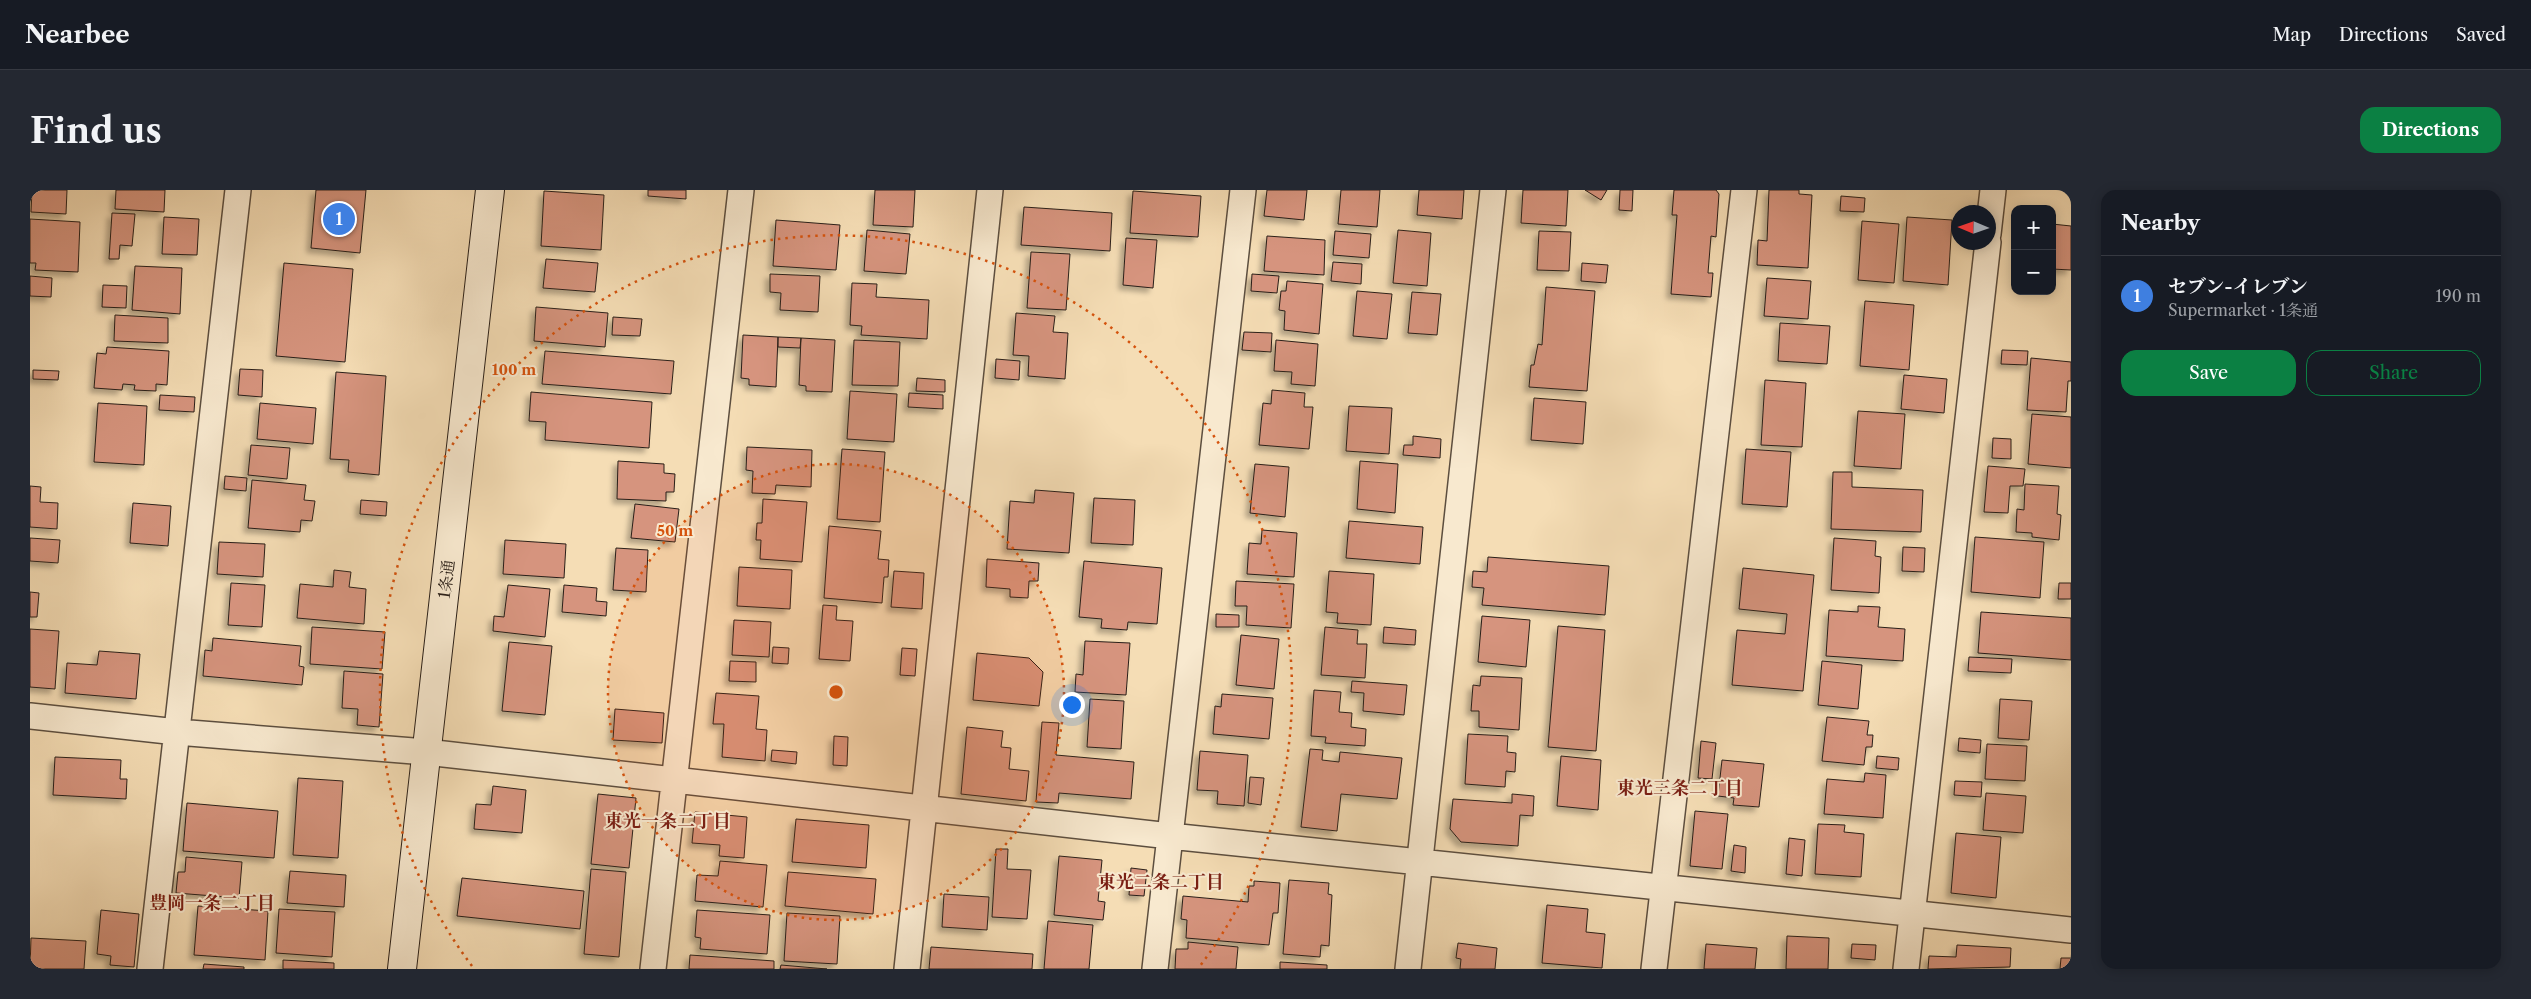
<!DOCTYPE html>
<html lang="en">
<head>
<meta charset="utf-8">
<style>
  body { margin:0; font-family:"Libre Caslon Text","Noto Serif JP",serif; background:#242831; color:#f1f3f6 }
  .controls { position:absolute; right:15px; top:15px; display:grid; overflow:hidden; border-radius:10px; box-shadow:0 2px 12px #0003 }
  .controls button { width:45px; height:45px; display:grid; place-items:center; padding:0; border:0; border-bottom:1px solid #363941; background:#171b24; color:#f1f3f6; font:25px sans-serif }
  .compass { position:absolute; left:1921px; top:15px; width:45px; height:45px; border-radius:50%; background:#171b24; box-shadow:0 2px 12px #0003; rotate:272deg }
  .you { position:absolute; left:1041px; top:514px; width:18px; height:18px; margin:-12px; border:4px solid #fff; border-radius:50%; background:#1a73e8; box-shadow:0 0 0 8px #1a73e833 }
  .badge { display:grid; place-items:center; width:32px; height:32px; border-radius:50%; background:#0b8043; color:#fff; font-size:16px; font-weight:700 }
  .pin { position:absolute; translate:-50% -50%; border:2px solid #fff; box-shadow:0 1px 5px #0006 }
  .list { margin:0; padding:0; list-style:none }
  h2 { display:flex; justify-content:space-between; align-items:center; height:65px; margin:0; padding:0 20px; font-size:21px }
  h2 small { font-size:16px; font-weight:400; color:#9ea1a6 }
  .list li { display:grid; grid-template-columns:32px 1fr auto; gap:15px; align-items:center; box-sizing:border-box; height:80px; padding:0 20px; border-top:1px solid #363941 }
  .list b { display:block; font-size:19px; white-space:nowrap }
  .list p { margin:0; font-size:16px; white-space:nowrap; color:#9ea1a6 }
  .list em { font-size:16px; font-style:normal; color:#9ea1a6 }
  .actions { display:flex; gap:10px; padding:15px 20px }
  .actions a { flex:1; padding:11px 0; border:1px solid #0b8043; border-radius:15px; text-align:center; font-size:18px; color:#0b8043 }
  .actions .main { background:#0b8043; color:#fff }
  .map { position:relative; flex:none; width:2041px; height:779px; overflow:hidden; border-radius:15px }
  header { display:flex; align-items:center; gap:30px; box-sizing:border-box; height:70px; padding:0 25px; background:#171b24; border-bottom:1px solid #363941 }
  header strong { font-size:24px }
  nav { display:flex; gap:28px; margin-inline-start:auto; font-size:18px }
  .intro { display:flex; align-items:center; justify-content:space-between; box-sizing:border-box; height:120px; padding:0 30px }
  h1 { margin:0; font-size:35px }
  .button { padding:12px 22px; border-radius:15px; background:#0b8043; color:#fff; font-size:18px; font-weight:700 }
  main { display:flex; gap:30px; padding:0 30px }
  aside { flex:1; background:#171b24; border-radius:15px; box-shadow:0 2px 12px #0003 }
  .map>svg:first-child { display:block }
</style>
</head>
<body>
<header>
<strong>Nearbee</strong>
<nav><a>Map</a><a>Directions</a><a>Saved</a></nav>
</header>
<div class="intro"><h1>Find us</h1><a class="button">Directions</a></div>
<main>
<div class="map">
<svg width="2041" height="779" viewBox="0 0 2041 779">
  <defs>
    <filter id="shadow"><feDropShadow dx="-4.5" dy="4.5" stdDeviation="2.5" flood-color="#0004"/></filter>
  </defs>
  <rect width="100%" height="100%" fill="#f5ddb5"/>
  <filter id="stains"><feTurbulence type="fractalNoise" baseFrequency=".004" numOctaves="4"/><feColorMatrix values="0 0 0 0 .2 0 0 0 0 .09 0 0 0 0 .02 0 0 0 .5 -.17"/></filter>
  <radialGradient id="worn" r=".72"><stop offset=".6" stop-color="#630" stop-opacity="0"/><stop offset="1" stop-color="#630" stop-opacity=".3"/></radialGradient>
  <!-- building -->
  <path fill="#d6947e" stroke="#291f18" filter="url(#shadow)" d="M2,0h35l-1,24 -35,-2z
    M86,0h49l-1,22 -49,-3z
    M286,0h50l-6,63 -49,-5z
    M618,0h38v9l-38,-3z
    M845,0h40l-2,37 -40,-2z
    M1237,0h40l-3,30 -40,-4z
    M1311,0h39l-3,37 -39,-3z
    M1389,0h45l-2,29 -45,-4z
    M1493,0h45l-2,36 -45,-3z
    M1555,0h22l-6,10z
    M1590,0h13l-1,21 -13,-1z
    M1644,0h42l3,4 -3,43 -5,-1 -3,37h5l-2,24 -40,-3 6,-79h-5z
    M1739,0h30v4l13,1 -4,73 -51,-3 1,-25 9,1z
    M514,1l60,4 -3,55 -60,-4z
    M1103,1l68,5 -3,41 -68,-4z
    M1811,6l24,2 -1,14 -24,-1z
    M994,17l88,6 -2,38 -89,-6z
    M82,23l23,1 -3,32 -12,-1 -1,14h-10z
    M134,27l35,2 -2,36 -35,-1z
    M1877,27l45,3 -4,65 -45,-4z
    M0,29l50,3 -2,50 -43,-2 1,-7h-6z
    M746,30l64,5 -4,45 -63,-4z
    M1832,31l37,3 -5,59 -36,-3z
    M2022,34l19,2v44l-19,-1z
    M837,40l43,4 -4,40 -42,-3z
    M1368,40l33,3 -4,53 -34,-3z
    M1305,41l36,3 -2,24 -36,-3z
    M1509,41l32,1 -2,39 -32,-1z
    M1237,46l58,4 -1,35 -60,-4z
    M1096,48l31,2 -4,48 -30,-3z
    M1001,62l39,2 -4,56 -39,-2z
    M516,69l52,4 -3,29 -52,-4z
    M1303,72l29,2 -1,20 -30,-3z
    M254,73l69,6 -8,93 -69,-6z
    M1552,73l26,2 -2,18 -25,-2z
    M105,76l47,2 -2,46 -48,-4z
    M740,84l50,2 -2,36 -38,-2 1,-17 -11,-1z
    M1222,84l27,2 -2,17 -26,-2z
    M0,86l22,2 -1,19 -21,-1z
    M1737,88l44,3 -3,38 -44,-3z
    M1257,91l36,3 -4,50 -35,-4 1,-19 -6,-1 2,-19h5z
    M822,93l25,1 -1,13 53,3 -2,39 -66,-4 1,-9 -12,-1z
    M73,95l24,1 -1,22 -24,-1z
    M1516,97l49,4 -8,100 -58,-4 2,-22h3l4,-21 4,1z
    M1327,101l35,3 -5,45 -34,-3z
    M1382,102l29,2 -4,41 -29,-2z
    M1835,111l49,4 -5,65 -49,-4z
    M506,117l72,6 -3,34 -71,-6z
    M986,123l39,3 -2,16 15,1 -3,46 -37,-3 1,-20 -16,-1z
    M85,125l53,3v25l-54,-2z
    M583,127l29,2 -2,17 -28,-1z
    M1750,133l50,3 -3,38 -49,-3z
    M1214,142l28,1 -1,19 -29,-2z
    M713,145l35,2 -2,50 -27,-2v-6l-8,-1z
    M748,147l23,1 -1,10 -22,-1z
    M771,148l34,2 -3,52 -26,-1v-5l-7,-1z
    M824,150l46,2 -2,44 -46,-1z
    M1246,150l42,4 -3,42 -24,-2 1,-12 -18,-1z
    M77,157l62,4 -2,34 -11,-1v7l-22,-1 1,-5 -12,-1 -1,6 -28,-2 3,-35 9,1z
    M1972,160l26,1 -1,14 -26,-1z
    M515,161l129,10 -3,33 -129,-10z
    M2001,168l40,4v19h-3l-2,31 -39,-2z
    M966,169l24,2 -1,19 -24,-2z
    M210,179l23,1 -1,27 -24,-2z
    M3,180l26,1 -1,9 -25,-1z
    M306,182l50,4 -7,99 -31,-3 1,-12 -19,-1z
    M1874,185l43,4 -3,34 -43,-4z
    M887,188l28,2v12l-29,-1z
    M1735,190l41,3 -4,64 -41,-2z
    M1242,200l33,3 -1,14h9l-4,42 -50,-4 4,-42 8,1z
    M820,201l47,3 -3,48 -47,-3z
    M501,202l121,10 -3,46 -104,-8 1,-18 -17,-1z
    M879,203l34,2v14l-35,-2z
    M130,205l35,2 -1,15 -35,-2z
    M1504,208l52,4 -3,42 -52,-4z
    M68,213l49,3 -3,59 -50,-3z
    M230,213l56,5 -3,36 -56,-5z
    M1319,216l43,2 -3,46 -43,-3z
    M1828,221l47,3 -4,55 -47,-3z
    M2002,224l39,3v51l-43,-4z
    M1383,246l28,3 -1,19 -37,-3 1,-10h9z
    M1963,248l18,1v20l-19,-1z
    M221,255l39,3 -3,31 -39,-4z
    M717,257l65,3 -1,37 -35,-2 -1,9 -23,-1 1,-22 -7,-1z
    M812,259l43,3 -5,70 -43,-3z
    M1716,259l45,3 -4,55 -45,-3z
    M588,271l46,3v9l11,1 -1,18h-8v9l-49,-2z
    M1330,271l38,3 -3,49 -38,-4z
    M1225,274l34,3 -4,50 -35,-4z
    M1958,276l37,3 -2,17h-13l-2,27 -24,-1z
    M1803,282h19v15l71,3 -2,42 -90,-3z
    M195,286l22,2 -1,13 -22,-2z
    M222,290l54,5 -2,15 11,1 -3,20 -11,-1 -1,12 -52,-4z
    M1995,294l34,2 -2,28 4,1 -2,25 -27,-3v-4l-16,-1 1,-23 7,1z
    M0,296l11,1 -1,15 18,1 -1,26 -27,-2z
    M1005,300l39,3 -5,60 -62,-4 3,-48 24,2z
    M1064,308l41,2 -2,45 -42,-2z
    M733,309l44,3 -5,60 -42,-3 1,-19h-5l1,-17h5z
    M331,310l26,2 -1,14 -26,-2z
    M103,313l38,3 -3,40 -38,-3z
    M605,314l44,5 -4,33 -44,-4z
    M1319,331l74,6 -3,37 -74,-6z
    M799,336l52,5 -3,28 11,1 -1,17h-4l-2,26 -58,-5z
    M1232,340l35,3 -3,44 -47,-3 2,-31 12,1z
    M1945,347l69,5 -4,56 -69,-6z
    M0,348l30,2 -2,23 -28,-2z
    M1804,348l42,3 -1,15 6,1 -2,36 -48,-3z
    M475,350l61,4 -2,34 -61,-4z
    M189,352l46,2 -2,33 -46,-3z
    M1873,357l22,1 -1,24 -22,-1z
    M586,358l32,2 -2,42 -33,-2z
    M1458,367l121,9 -4,49 -123,-10 2,-17 -12,-1 1,-16 14,1z
    M957,369l52,4 -1,18h-9l-1,17 -18,-1v-8l-24,-2z
    M1054,371l78,7 -5,56 -29,-2 -1,8 -26,-2 1,-9 -23,-2z
    M709,377l53,3 -2,39 -53,-3z
    M1713,378l71,7 -11,116 -71,-6 5,-55 48,4 2,-20 -48,-5z
    M304,380l17,2 -2,15 17,2 -2,35 -67,-6 3,-34 33,3z
    M864,381l30,2 -2,36 -31,-2z
    M1299,381l45,3 -3,51 -34,-2 1,-10 -12,-1z
    M1206,391l58,3 -3,44 -45,-3 1,-19h-12z
    M201,393l34,2 -3,42 -34,-2z
    M2029,393h12v16h-13z
    M478,395l42,4 -5,48 -52,-6 1,-15 10,1z
    M534,395l33,3 -1,13 11,1 -1,14 -44,-4z
    M0,402l9,1 -2,24h-7z
    M793,415l14,1 -1,14 17,1 -3,40 -31,-2z
    M1828,416l22,1 -2,20 27,2 -2,32 -77,-5 3,-46 29,2z
    M1951,422l90,6v42l-93,-7z
    M1186,424l23,1v12h-23z
    M1452,426l48,4 -4,47 -48,-5z
    M704,430l37,2 -2,35 -37,-2z
    M1528,436l47,4 -9,121 -48,-4z
    M282,437l73,5 -3,37 -72,-5z
    M1295,437l33,3 -1,14h10l-2,34 -44,-3z
    M1354,437l32,3 -1,15 -32,-2z
    M0,439l29,2 -4,58 -25,-2z
    M1211,445l38,4 -5,50 -38,-4z
    M183,448l88,8 -2,20 5,1 -2,18 -99,-9 2,-26 7,1z
    M1055,451l45,2 -4,52 -51,-3 1,-18 7,1z
    M479,452l43,4 -7,69 -43,-4z
    M743,457l16,1 -1,16 -16,-1z
    M872,458l15,1 -2,27 -15,-1z
    M69,461l41,3 -4,45 -71,-6 2,-30 30,2z
    M947,463l52,5 14,14 -4,34 -66,-6z
    M1939,467l43,2 -1,14 -43,-2z
    M700,471l26,1v20l-27,-1z
    M1792,471l40,4 -4,44 -40,-4z
    M314,481l39,3 -4,53 -22,-2 1,-16 -16,-1z
    M1451,486l41,2 -3,52 -40,-3v-16h-8l2,-26 7,1z
    M1322,491l55,4 -3,30 -41,-4 1,-18 -13,-1z
    M1284,500l27,2 -2,20 13,1 -1,14 15,2 -1,17 -40,-3 1,-6 -15,-1z
    M686,503l43,3 -3,33 11,1 -2,31 -43,-4 2,-33h-11z
    M1192,504l51,4 -4,41 -56,-5 2,-28 6,1z
    M1060,509l34,2 -3,48 -34,-2z
    M1970,509l32,2 -3,39 -31,-2z
    M585,519l49,4 -2,30 -49,-3z
    M1797,527l42,4 -2,14h6l-1,12h-6l-2,18 -42,-4z
    M1012,532l17,1 -3,32 78,7 -3,37 -72,-6 -1,10 -22,-1z
    M937,537l36,4 -2,16 10,1 -2,21 20,2 -3,30 -65,-7z
    M1438,544l40,2 -1,16 9,1 -1,19 -9,-1 -1,16 -40,-3z
    M804,546l14,1 -1,29 -14,-1z
    M1929,548l22,2 -1,13 -22,-2z
    M1671,551l15,2 -4,36 -14,-1z
    M1957,554l40,2 -2,35 -40,-2z
    M1280,559l13,1 -1,10 17,2 1,-10 62,6 -5,41 -56,-5 -4,37 -36,-4z
    M742,560l25,2 -1,12 -25,-3z
    M1170,561l48,4 -4,51 -27,-2 1,-13 -21,-1z
    M1531,566l40,4 -3,50 -41,-4z
    M1847,566l22,2 -1,12 -22,-2z
    M25,567l66,3 -1,19h7l-1,20 -73,-4z
    M1692,570l42,4 -5,43 -26,-2 1,-7 -16,-2z
    M1835,583l21,2 -3,43 -59,-4 3,-35 37,3z
    M1220,587l14,1 -3,27 -13,-2z
    M268,588l45,3 -5,77 -45,-3z
    M1925,591l27,1 -1,15 -27,-2z
    M463,596l33,4 -4,43 -48,-4 2,-25 15,1z
    M1956,603l40,3 -3,37 -40,-3z
    M568,604l38,4 -7,70 -38,-4z
    M1482,604l22,2 -1,20 -13,-1 -2,31 -57,-4 -11,-13 3,-30 59,4z
    M157,613l91,8 -4,47 -91,-7z
    M1665,621l33,3 -6,55 -32,-3z
    M665,622l52,5 -3,41 -25,-2 1,-11 -28,-2z
    M766,629l73,6 -3,43 -74,-6z
    M1788,634l27,1 -1,7 20,2 -3,43 -46,-3z
    M1926,643l45,4 -5,61 -45,-5z
    M1759,648l16,2 -3,36 -16,-2z
    M1704,655l12,2 -1,26 -14,-2z
    M966,659h12l-1,20 24,1 -4,49 -35,-2z
    M1029,666l43,4 -4,41 7,1 -2,18 -49,-5z
    M156,667l56,5 -3,36 -63,-5 2,-21h7z
    M690,671l47,4 -4,42 -68,-6 2,-26 21,1z
    M1101,678l16,2 -3,26 -15,-1z
    M561,679l35,3 -7,85 -35,-3z
    M260,681l56,4 -2,32 -57,-4z
    M758,682l88,7 -3,35 -88,-8z
    M432,688l122,13 -4,38 -123,-13z
    M1259,690l40,3 -1,11 4,1 -3,51 -8,-1 -1,12 -37,-3z
    M1224,691l26,2 -2,30h-5l-4,32 -83,-7 1,-18 -6,-1 2,-23 65,6 1,-16h5z
    M914,704l45,3 -2,33 -45,-3z
    M1517,715l41,4 -2,23 19,2 -3,34 -60,-5z
    M168,716l70,5 -3,49 -71,-5z
    M249,719l56,3 -3,45 -56,-4z
    M71,720l38,4 -5,53 -24,-2 1,-9 -14,-2z
    M667,720l73,5 -3,39 -67,-5 1,-11 -6,-1z
    M757,723l53,3 -3,48 -53,-3z
    M1018,731l45,4 -4,44h-45z
    M1757,746l42,2 -1,31h-42z
    M1,748l55,3 -2,28h-54z
    M1158,752l50,5 -2,22h-61l1,-20h12z
    M1428,753l39,5 -2,21h-35l1,-10 -5,-1z
    M1676,754l51,4 -2,21h-51z
    M1822,754l24,1 -1,15 -24,-2z
    M1927,755l54,3 -1,19 -82,2 1,-13 27,1z
    M901,757l102,7 -1,15h-103z
    M660,765l84,6v8h-85z
    M2031,768h10v11h-11z
    M253,770l51,3v6h-51z
    M1250,772l47,3v4h-47z
    M174,774l40,3v2h-41z
    M751,775l46,4h-47z"/>
  <g fill="none" stroke-linecap="round" stroke-linejoin="round">
    <defs>
      <path id="street" d="M1958,44l5,-44
        M0,526l147,16 249,20 744,84 901,94
        M120,779l88,-779
        M623,779l88,-779
        M877,779l83,-779
        M1125,779l88,-779
        M1378,779l85,-779
        M1624,779l90,-779
        M1876,779l82,-727"/>
      <path id="secondary" d="M372,779l88,-779"/>
    </defs>
    <!-- street casing -->
    <use href="#street" stroke="#5c4e3f" stroke-width="28"/>
    <!-- secondary casing -->
    <use href="#secondary" stroke="#291f18" stroke-width="30"/>
    <!-- street -->
    <use href="#street" stroke="#f8e9cf" stroke-width="25"/>
    <!-- secondary -->
    <use href="#secondary" stroke="#f8e9cf" stroke-width="28"/>
  </g>
  <!-- distance rings -->
  <circle cx="806" cy="502" r="228" fill="#d5530d" fill-opacity=".12"/>
  <g fill="none" stroke="#d5530d" stroke-width="2.5" stroke-dasharray="2.5 5">
    <circle cx="806" cy="502" r="228"/>
    <path d="M442 776A456 456 0 1 1 1170 776"/>
  </g>
  <g text-anchor="middle" dominant-baseline="central" stroke-width="4" stroke-linejoin="round" paint-order="stroke">
    <!-- street labels -->
    <g font-size="16" fill="#291f18" stroke="#f8e9cf">
      <text transform="translate(416 389) rotate(-83)">1条通</text>
    </g>
    <!-- neighbourhood labels -->
    <g font-size="18" font-weight="bold" fill="#7a1f14" stroke="#f8e9cf">
      <text x="1650" y="598">東光三条二丁目</text>
      <text x="638" y="631">東光一条二丁目</text>
      <text x="1131" y="692">東光二条二丁目</text>
      <text x="182" y="713">豊岡一条二丁目</text>
    </g>
  </g>
  <circle cx="806" cy="502" r="8" fill="#d5530d" stroke="#f8e9cf" stroke-width="2.5"/>
  <g font-size="15" text-anchor="middle" font-weight="bold" fill="#d5530d" stroke="#f8e9cf" stroke-width="4" stroke-linejoin="round" paint-order="stroke">
    <text x="484" y="185">100 m</text>
    <text x="645" y="346">50 m</text>
  </g>
  <rect width="100%" height="100%" filter="url(#stains)"/>
  <rect width="100%" height="100%" fill="url(#worn)"/>
</svg>
<div class="controls">
<button>+</button>
<button>−</button>
</div>
<svg class="compass" viewBox="-18 -18 36 36"><path d="M0-13l5 13h-10z" fill="#e53935"/><path d="M0 13l5-13h-10z" fill="#9ea1a6"/></svg>
<div class="you"></div>
<div class="pin badge" style="left:309px;top:29px;background:#3f7fe0">1</div>
</div>
<aside>
<h2>Nearby<small></small></h2>
<ul class="list">
<li><span class="badge" style="background:#3f7fe0">1</span><div><b>セブン-イレブン</b><p>Supermarket · 1条通</p></div><em>190 m</em></li>
</ul>
<div class="actions"><a class="main">Save</a><a>Share</a></div>
</aside>
</main>
</body>
</html>
